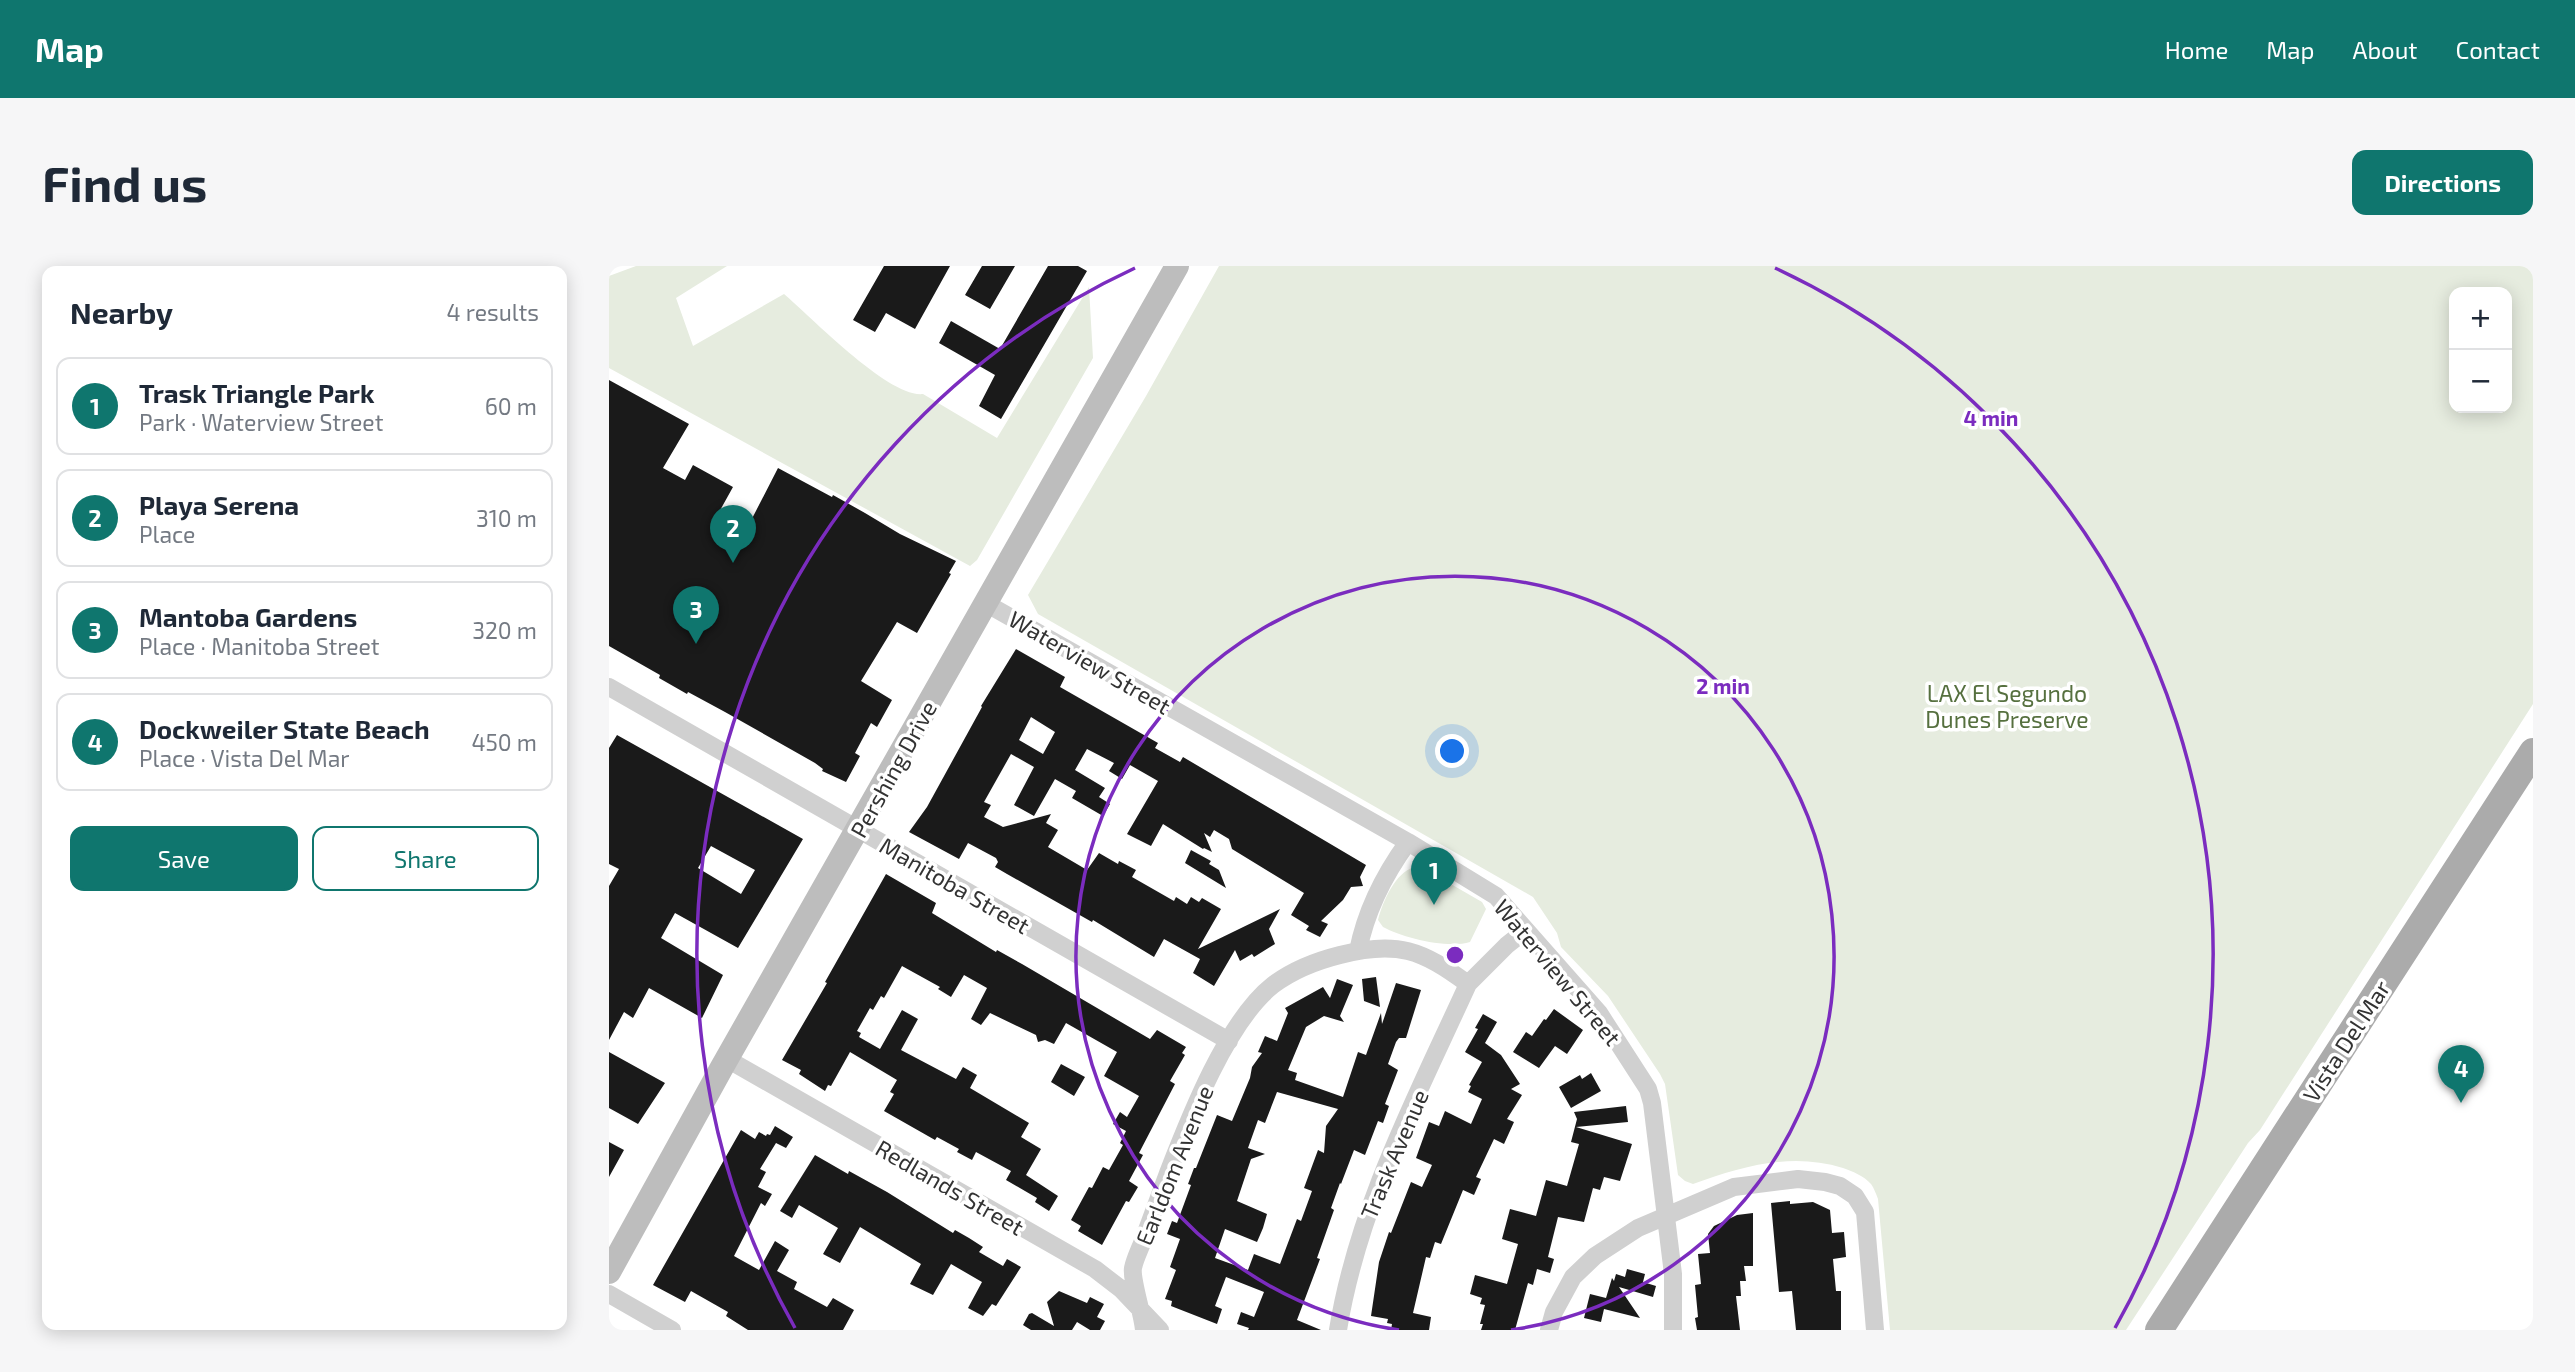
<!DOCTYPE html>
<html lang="en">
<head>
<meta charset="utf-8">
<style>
  body { margin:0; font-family:"Exo 2",sans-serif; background:#f6f6f7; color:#1f2937 }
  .controls { position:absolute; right:21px; top:21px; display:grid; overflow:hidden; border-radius:14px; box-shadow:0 4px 18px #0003 }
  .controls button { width:63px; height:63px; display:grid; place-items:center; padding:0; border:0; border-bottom:2px solid #e0e1e3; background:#fff; color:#1f2937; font:35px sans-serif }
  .you { position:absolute; left:844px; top:486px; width:24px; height:24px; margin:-18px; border:5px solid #fff; border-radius:50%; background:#1a73e8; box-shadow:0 0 0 10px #1a73e833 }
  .badge { display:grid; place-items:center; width:46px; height:46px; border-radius:50%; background:#0f766e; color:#fff; font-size:23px; font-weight:700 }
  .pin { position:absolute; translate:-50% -58px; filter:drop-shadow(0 2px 4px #0008) }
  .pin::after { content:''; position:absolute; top:37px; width:24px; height:21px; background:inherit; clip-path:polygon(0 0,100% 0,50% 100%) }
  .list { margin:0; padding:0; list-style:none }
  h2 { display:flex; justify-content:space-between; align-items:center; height:91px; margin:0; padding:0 28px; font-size:30px }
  h2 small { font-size:23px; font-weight:400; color:#747a83 }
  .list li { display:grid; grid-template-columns:46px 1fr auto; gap:21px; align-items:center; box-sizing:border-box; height:98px; margin:0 14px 14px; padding:0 14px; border:2px solid #e0e1e3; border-radius:14px }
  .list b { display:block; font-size:26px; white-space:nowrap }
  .list p { margin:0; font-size:23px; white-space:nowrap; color:#747a83 }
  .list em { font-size:23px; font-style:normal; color:#747a83 }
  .actions { display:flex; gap:14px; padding:21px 28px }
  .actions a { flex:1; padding:16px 0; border:2px solid #0f766e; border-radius:14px; text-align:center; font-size:24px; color:#0f766e }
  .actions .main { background:#0f766e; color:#fff }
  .map { position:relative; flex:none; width:1924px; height:1064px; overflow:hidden; border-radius:14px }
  header { display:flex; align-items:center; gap:42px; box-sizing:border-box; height:98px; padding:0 35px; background:#0f766e; color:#fff }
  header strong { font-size:33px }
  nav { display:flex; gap:38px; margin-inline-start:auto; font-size:24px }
  .intro { display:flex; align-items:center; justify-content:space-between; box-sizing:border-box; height:168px; padding:0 42px }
  h1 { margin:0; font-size:49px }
  .button { padding:18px 32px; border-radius:14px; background:#0f766e; color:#fff; font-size:24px; font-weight:700 }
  main { display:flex; gap:42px; padding:0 42px }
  aside { flex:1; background:#fff; border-radius:14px; box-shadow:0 4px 18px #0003 }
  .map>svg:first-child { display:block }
</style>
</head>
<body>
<header>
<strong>Map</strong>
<nav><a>Home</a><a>Map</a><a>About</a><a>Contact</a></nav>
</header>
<div class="intro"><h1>Find us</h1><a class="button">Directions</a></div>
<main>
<aside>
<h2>Nearby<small>4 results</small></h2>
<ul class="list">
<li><span class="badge">1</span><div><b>Trask Triangle Park</b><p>Park · Waterview Street</p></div><em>60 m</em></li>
<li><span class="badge">2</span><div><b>Playa Serena</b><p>Place</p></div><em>310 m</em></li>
<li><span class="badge">3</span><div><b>Mantoba Gardens</b><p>Place · Manitoba Street</p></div><em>320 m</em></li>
<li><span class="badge">4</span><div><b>Dockweiler State Beach</b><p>Place · Vista Del Mar</p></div><em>450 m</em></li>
</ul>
<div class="actions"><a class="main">Save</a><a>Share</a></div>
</aside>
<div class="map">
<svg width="1924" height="1064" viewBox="0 0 1924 1064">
  <rect width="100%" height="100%" fill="#fff"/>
  <!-- green -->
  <path fill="#e6ecdf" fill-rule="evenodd" d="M27,0h91l-51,32 17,48 91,-52c27,23 105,104 139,100l74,44 92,-151 4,71 -116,202 -7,6 -361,-198v-92z
    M610,0h1314v438l-273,426 -12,13 -122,187h-236l-12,-131c-2,-5 -4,-11 -7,-15 -7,-8 -19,-13 -28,-16 -51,-16 -101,-2 -150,16l-8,-3 -7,-6 -13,-91 -5,-10 -52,-78 -47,-49 -4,-14 -24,-36 -495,-283 -10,-19 118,-199zM1845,26h53v116h-53z
    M805,601l9,1 59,34 4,7 -16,33c-22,7 -67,-4 -87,-15l-5,-7c5,-19 17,-47 36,-53z"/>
  <!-- building -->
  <path fill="#1a1a1a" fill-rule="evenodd" d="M275,0h66l-35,63 -29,-16 -11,19 -22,-12z
    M373,0h33l-25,43 -25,-14z
    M439,0h30l9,5 -86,148 -22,-13 16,-31 -56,-32 12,-22 49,28z
    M0,114l80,44 -26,44 22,12 8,-15 40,22 -20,36 28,17 37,-72 54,29 1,-2 32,18 35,21 56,27 -7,12 2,1 -34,59 -20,-11 -36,59 31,19 -15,27 -6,-4 -16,30 5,3 -14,26 -24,-11 1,-2 -8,-6 -90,-51 -37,-20 -1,2 -28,-16 1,-3 -51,-29z
    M407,383l49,28 -5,10 98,56 -3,5 25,14 3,-5 183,108 -6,12 3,9 -12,1 -8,13 -22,21 7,3 -8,13 -14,-7 3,-4 -18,-11 13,-22 -72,-44 -3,-10 -15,-9 -4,7 -6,-4 8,19 -8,-4 -1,1 -40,-25 -12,22 -24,-12 31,-53 -28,-16 -8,14 -13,-8 5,-8 -27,-14 -12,21 30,18 -6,9 11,7 -7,12 -31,-18 4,-7 -21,-12 -21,37 -20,-11 20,-38 -23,-13 -27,48 7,3 -7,12 19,10 48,-13 -5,9 12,7 -10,17 34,20 5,3 12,-17 19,11 1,-3 17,9 -4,7 42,24 2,-4 11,7 4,-7 8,5 3,-4 19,11 -23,40 82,-40 -11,20 6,15 -21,13 -2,-3 -12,7 -5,-11 -21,36 -21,-13 7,-14 -36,-20 -10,18 -61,-37 -1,2 -85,-48 -12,-7 3,-5 -2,-4 -28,-15 -9,16 -50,-27 18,-25 55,-100 -1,-1zM422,451l24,15 -12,22 -24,-14z
    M8,469l186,104 -65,109 -63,-35 -14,25 62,37 -21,43 -53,-30 -16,30 -9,-6 -15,28v-154l10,-17 -10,-5v-116zM102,580l44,24 -14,24 -43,-26z
    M582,584l20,11 -2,3 10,6 7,18 -41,-25z
    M277,608l50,29 -4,10 64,39 1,-2 25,14 128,75 7,-9 29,17 -4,6 3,2 -15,26 5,3 -36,69 4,2 -14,26 9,6 -9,15 -3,-1 -24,44 -24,-14 3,-5 -10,-6 18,-33 3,1 11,-21 6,3 14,-25 -3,-2 6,-12 -13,-7 7,-12 7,5 12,-21 -35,-20 13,-24 -51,-29 -12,21 -9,-4 -7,2 -2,-7 -46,-22 -9,12 -10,-6 16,-31 -23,-13 -13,22 -13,-8 2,-2 -38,-21 -18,32 -3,-2 -8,14 -3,-2 -13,23 4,2 -2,4 21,12 22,-39 16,9 -17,31 55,29 7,-12 14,8 -7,13 59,35 -8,14 20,12 -15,26 32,21 -9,15 -14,-9 2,-4 -31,-18 5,-9 -35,-19 -4,8 -15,-8 2,-3 -22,-12 -2,3 -51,-29 10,-17 -4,-2 7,-12 -47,-28 -19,34 -3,-1 -3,6 -26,-17 2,-4 -19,-10 45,-77 -2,-1z
    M767,711l4,30 -16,-6 -2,-22z
    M728,713l16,6 -13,31 4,6 -20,-6 -18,11 -18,43 9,3 -2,7 48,17 15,-45 8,3 15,-42 1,11 14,-41 25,7 -15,48h-7l-3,4 -8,22 10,6 -13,34 4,2 -6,17 -5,-2 -13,34 -11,-5 -13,34 -1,-1 -9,25 3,2 -17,48 3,1 -23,61 24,10h-73l1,-2 -12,-4 4,-12 13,5 10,-25 -38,-15 -11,29 7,3 -5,15 -46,-18 1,-5 -7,-2 11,-29 -6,-3 10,-28 -13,-5 5,-13 5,2 14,-38 -3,-1 6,-16h2l21,-53 15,6 18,-43 2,-11 10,-14 -4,-1 7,-16 12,5 11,-28 -3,-5 38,-21 7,11zM668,826l61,17 -12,17 -2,27 -6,-3 -14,38 8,3 -11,30 -4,-2 -17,45 -26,-10 -6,16 -33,-12 10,-29 32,13 6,-14 4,-14 -30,-13 14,-42 14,-5 -17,-6 10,-28 7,3z
    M945,743l29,21 -16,24 -12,-8 -16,22 -26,-16 13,-20 6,4 12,-17 2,1z
    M874,748l14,8 -12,21 16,12 19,29 -9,5 11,6 -15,24 7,3 -10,22 -10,-5 -18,38 5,2 -7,16 -11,-5 -22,54 -6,-2 -5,16 -4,-1 -13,56 18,4 -2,13h-38l1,-6 -5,-1 1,-4 -17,-3 8,-54 10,-30 2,1 20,-51 11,5 10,-22 -16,-7 13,-36 10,4 6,-15 26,13 11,-25 -14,-7 3,-6 -2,-1 13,-23 -17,-10 13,-23 -3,-1z
    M0,786l56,31 -27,41 -29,-16z
    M452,798l24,13 -11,19 -23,-14z
    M982,807l10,18 -30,17 -12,-21 21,-12 2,4z
    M1017,840l2,16 -52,5 56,17 -12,37 -16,-4 -4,13 -7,-2 -9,34 -26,-5 -10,40 6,2 -4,14 -13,-4 -4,16 -5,-2 -13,47h-34l2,-6h-3l5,-19 -5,-1 2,-6 -12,-4 5,-19 32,9 11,-40 -16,-5 8,-30 26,7 10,-36 21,6 12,-42 -8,-2 6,-23 -3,-7z
    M166,860l18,11 -7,11 -10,-5 -16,26 6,3 -8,15 14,7 -7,12 -4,-3 -27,53 25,14 16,-29 14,9 -12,21 20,11 -3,7 33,18 6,-9 21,12 -11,20h-95l-22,-14 2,-4 -37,-21 -6,11 -32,-17 88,-155 14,9 4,-7 7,4 1,-2 3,1z
    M0,876l15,8 -15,27z
    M206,889l33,19 1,-3 38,21 66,41 2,-3 14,8 14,9 -4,5 24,14 4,-7 14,8 -25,39 -4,-2 -9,12 -15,-8 14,-26 -31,-18 -18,31 -23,-11 11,-20 -61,-37 -20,36 -17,-9 15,-26 -39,-23 -7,13 -12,-7z
    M1181,935v3l23,-2 17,8 2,23 12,-1 2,25 -13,2 3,32h5v39h-45l-4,-39 -13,1 -8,-89z
    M1144,947v53h-9l2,15h-6l1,15h-5l4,34h-43l-2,-12 3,-1 -3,-32 6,-1 -3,-30 12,-1 -2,-19 6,-8 23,-11z
    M1018,1003l18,5 -2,8 13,4 -3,11 -34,-10 21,31 -36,-9 -3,13 -17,-4 6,-24 16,4 6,-20 2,3 2,-7 9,3z
    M450,1025l28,12 3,-6 14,7 -7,13 8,4 -5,9h-10l-13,-8 -5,8h-41l-8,-5 6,-11 3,-1 22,13 -7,-24z"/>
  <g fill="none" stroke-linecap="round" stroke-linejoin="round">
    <!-- minor -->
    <path stroke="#d0d0d0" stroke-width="18" d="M378,338l421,238 88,54 103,117 49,76 4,14 21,171v56
      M0,421l620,354
      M749,685c8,-41 26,-76 50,-109
      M118,793l368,210 26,20 39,41
      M0,1028l63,36
      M535,1064c-1,-15 -13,-51 -11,-62 2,-10 8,-21 11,-30 8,-22 16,-43 24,-65 21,-54 59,-152 105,-188 20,-15 43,-24 67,-30 57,-15 82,-5 128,29l39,-39 19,-15
      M729,1064c20,-123 79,-234 130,-346
      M940,1064l5,-18 19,-35 22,-21 43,-28 96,-41 64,-8 27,3 15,4 15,10 10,16 10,118"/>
    <!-- secondary -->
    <path stroke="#bdbdbd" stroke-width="24" d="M0,1006l112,-203 456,-803"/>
    <!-- primary -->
    <path stroke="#ababab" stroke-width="28" d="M1550,1064l374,-578"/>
  </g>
  <!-- distance rings -->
  <g fill="none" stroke="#7b2cbf" stroke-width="3.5">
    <path d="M790 1064A379 379 0 1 1 902 1064"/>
    <path d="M186 1062A758 758 0 0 1 526 2M1166 2A758 758 0 0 1 1506 1062"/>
  </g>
  <g text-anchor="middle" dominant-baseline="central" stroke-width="7" stroke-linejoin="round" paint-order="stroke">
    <!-- street labels -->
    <g font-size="23" fill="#333" stroke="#fff">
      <text transform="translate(481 396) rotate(30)">Waterview Street</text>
      <text transform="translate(284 503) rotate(-61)">Pershing Drive</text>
      <text transform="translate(346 619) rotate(30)">Manitoba Street</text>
      <text transform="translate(949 706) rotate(50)">Waterview Street</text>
      <text transform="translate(1737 775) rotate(-57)">Vista Del Mar</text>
      <text transform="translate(785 888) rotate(-67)">Trask Avenue</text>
      <text transform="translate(565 899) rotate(-68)">Earldom Avenue</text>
      <text transform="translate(341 921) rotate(30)">Redlands Street</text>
    </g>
    <!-- park labels -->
    <g font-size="23" fill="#56703f" stroke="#fff">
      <text x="1398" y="427">LAX El Segundo<tspan x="1398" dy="26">Dunes Preserve</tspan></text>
    </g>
  </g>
  <circle cx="846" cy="689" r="10" fill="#7b2cbf" stroke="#fff" stroke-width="3.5"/>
  <g font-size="21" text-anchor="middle" font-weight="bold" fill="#7b2cbf" stroke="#fff" stroke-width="7" stroke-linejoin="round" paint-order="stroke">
    <text x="1382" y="160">4 min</text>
    <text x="1114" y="428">2 min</text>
  </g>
</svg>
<div class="controls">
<button>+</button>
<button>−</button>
</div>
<div class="you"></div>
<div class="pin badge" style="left:825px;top:639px">1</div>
<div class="pin badge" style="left:124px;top:297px">2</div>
<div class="pin badge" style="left:87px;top:378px">3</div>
<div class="pin badge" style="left:1852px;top:837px">4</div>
</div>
</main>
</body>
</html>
